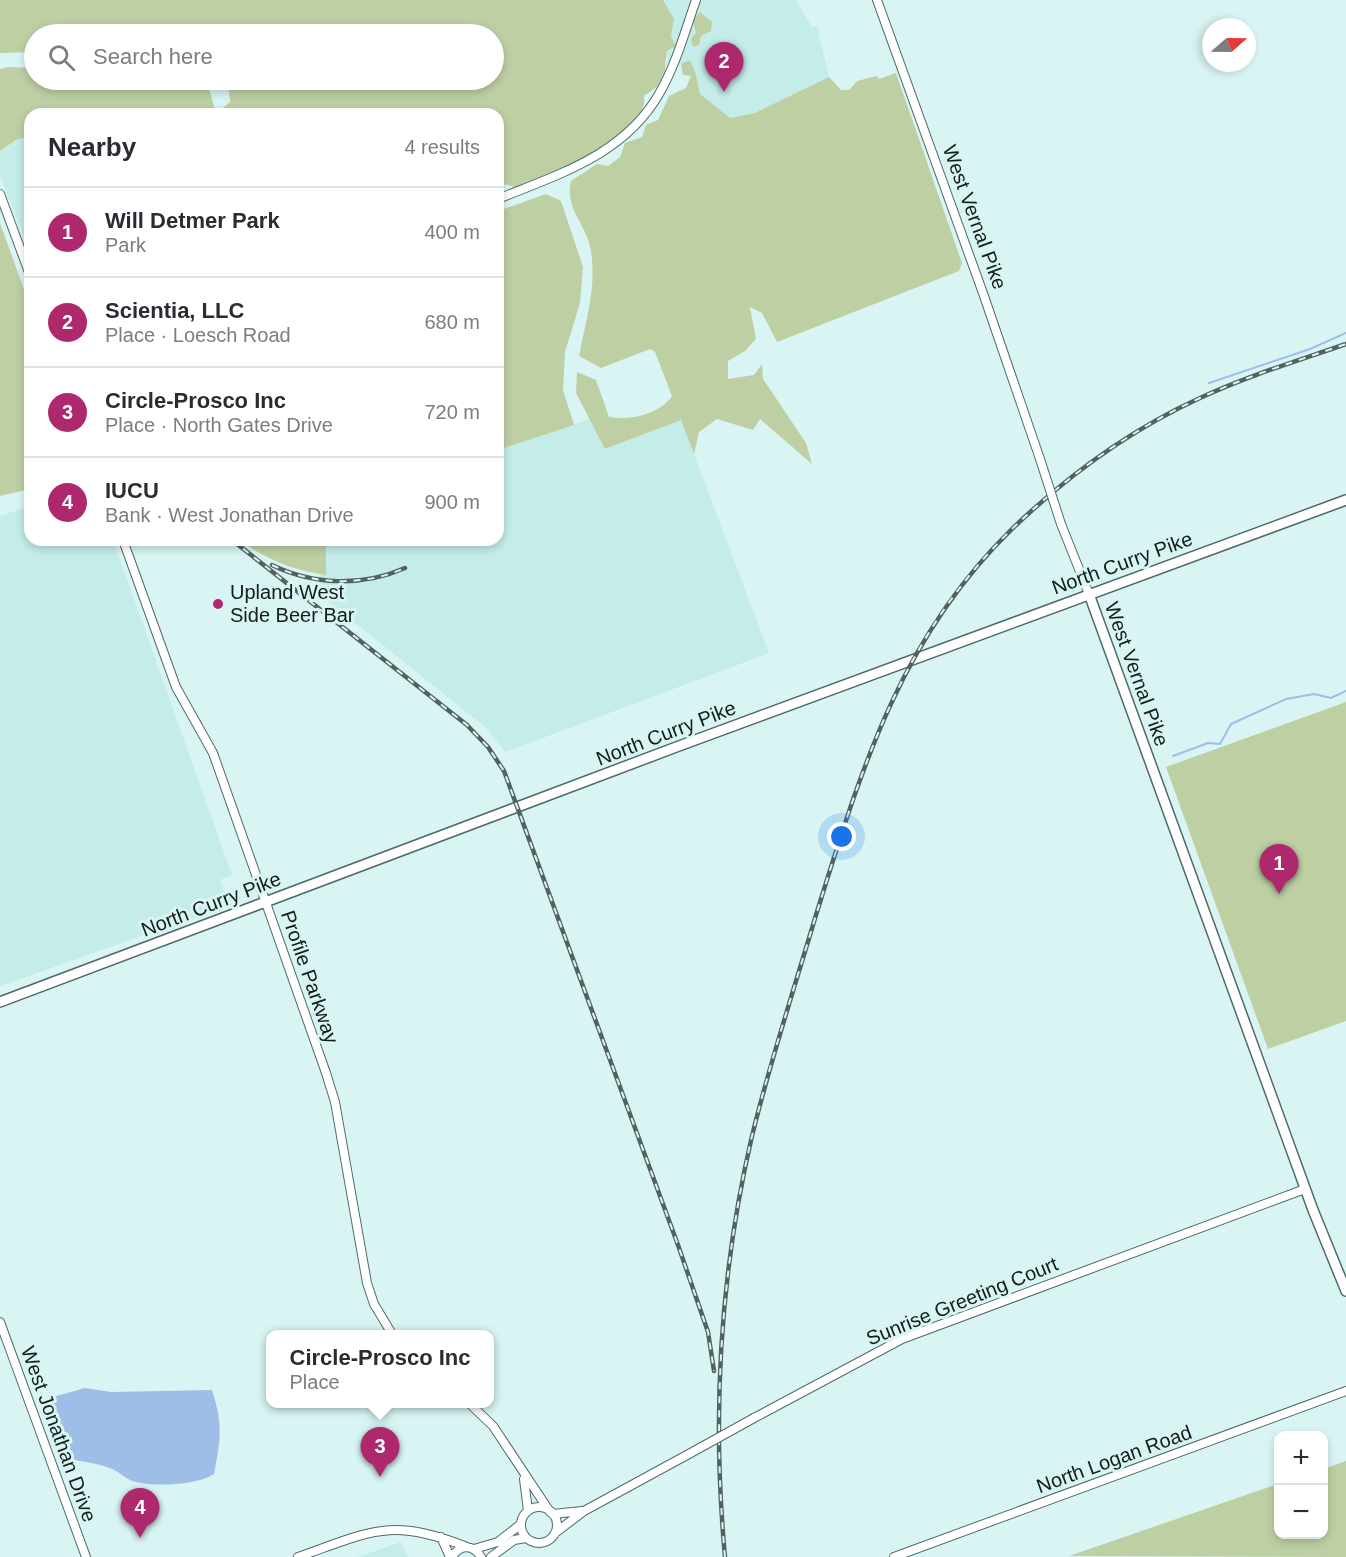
<!DOCTYPE html>
<html lang="en">
<head>
<meta charset="utf-8">
<style>
  body { margin:0; font-family:Arial,sans-serif; background:#f2f2f3; color:#2b2b33 }
  .controls { position:absolute; right:18px; bottom:18px; display:grid; overflow:hidden; border-radius:12px; box-shadow:0 3px 9px #0003 }
  .controls button { width:54px; height:54px; display:grid; place-items:center; padding:0; border:0; border-bottom:2px solid #e1e1e2; background:#fff; color:#2b2b33; font:30px sans-serif }
  .compass { position:absolute; left:1202px; top:18px; width:54px; height:54px; border-radius:50%; background:#fff; box-shadow:0 3px 9px #0003; rotate:70deg }
  .you { position:absolute; left:842px; top:837px; width:21px; height:21px; margin:-15px; border:4px solid #fff; border-radius:50%; background:#1a73e8; box-shadow:0 0 0 9px #1a73e833 }
  .badge { display:grid; place-items:center; width:39px; height:39px; border-radius:50%; background:#ae286e; color:#fff; font-size:20px; font-weight:700 }
  .pin { position:absolute; translate:-50% -50px; filter:drop-shadow(0 2px 3px #0008) }
  .pin::after { content:''; position:absolute; top:32px; width:21px; height:18px; background:inherit; clip-path:polygon(0 0,100% 0,50% 100%) }
  .popup { position:absolute; left:266px; top:1330px; width:228px; height:78px; box-sizing:border-box; display:grid; place-content:center; border-radius:12px; background:#fff; filter:drop-shadow(0 2px 4px #0005); font-size:20px; white-space:nowrap; color:#7c7c81 }
  .popup b { font-size:22px; color:#2b2b33 }
  .popup::after { content:''; position:absolute; left:50%; top:100%; margin-left:-12px; border:12px solid transparent; border-top-color:#fff }
  .list { margin:0; padding:0; list-style:none }
  h2 { display:flex; justify-content:space-between; align-items:center; height:78px; margin:0; padding:0 24px; font-size:26px }
  h2 small { font-size:20px; font-weight:400; color:#7c7c81 }
  .list li { display:grid; grid-template-columns:39px 1fr auto; gap:18px; align-items:center; box-sizing:border-box; height:90px; padding:0 24px; border-top:2px solid #e1e1e2 }
  .list b { display:block; font-size:22px; white-space:nowrap }
  .list p { margin:0; font-size:20px; white-space:nowrap; color:#7c7c81 }
  .list em { font-size:20px; font-style:normal; color:#7c7c81 }
  .icon { flex:none; width:33px; height:33px; fill:none; stroke:currentColor; stroke-width:2; stroke-linecap:round; stroke-linejoin:round }
  .map { position:relative; flex:none; width:1346px; height:1557px; overflow:hidden }
  .search { position:absolute; background:#fff; box-shadow:0 3px 9px #0003; left:24px; top:24px; width:480px; height:66px; display:flex; align-items:center; gap:15px; box-sizing:border-box; padding:0 21px; border-radius:33px; color:#7c7c81; font-size:22px }
  .panel { position:absolute; background:#fff; box-shadow:0 3px 9px #0003; left:24px; top:108px; width:480px; height:438px; border-radius:18px }
  .map>svg:first-child { display:block }
</style>
</head>
<body>
<div class="map">
<svg width="1346" height="1557" viewBox="0 0 1346 1557">
  <rect width="100%" height="100%" fill="#d8f5f3"/>
  <!-- built -->
  <path fill="#c4ece8" d="M663,0h133l16,27 5,-1 12,51 -74,36 -25,5 -30,-24 -4,-20 -15,-10 -13,6 -1,-19 9,-5 -5,-10 2,-17z
    M30,136v117l-30,-77v-25l17,-11z
    M590,419l16,30 75,-29 88,233 -264,99 -20,-25 -172,-138 14,-30 -8,-19h179v-90z
    M30,506v34h83l119,335 -12,5 9,25 -229,81v-470z
    M401,1542l7,15h-50z"/>
  <!-- green -->
  <path fill="#becfa4" d="M0,0h663l11,19 -3,17 5,10 -9,5c-5,27 5,27 -23,45 6,38 -90,79 -119,95l-20,-7 -7,9v-79l-280,-2 12,-10 -1,-11 -6,-11h271v-46h-213l-17,-8 -10,7h-7v-6l-6,7h-207v18l-34,1z
    M700,12l12,10 -1,9 -10,5 -2,9 -6,2 -2,-8 5,-6 -3,-13z
    M690,60l6,14 4,20 30,24 25,-5 74,-36 12,13h8l8,-9 20,-5 2,3 17,-6 66,190 -3,8 -182,71 -15,-29 -12,-6 6,32 -11,12 -17,10v18l26,-4 8,-11 1,15 43,64 6,21 -52,-45 -7,11 -36,-11 -18,13 -5,22 -13,-34 -76,29 -29,-56 1,-21 19,8 13,37c21,4 51,-3 63,-21l-17,-44 -5,-3 -49,19 -22,-12c7,-37 19,-72 11,-110 -6,-25 -25,-37 -19,-65l26,-17 11,2 12,-9 5,-14 17,-6 4,-12 12,-5 11,-24 17,-8 5,-12 -8,-1 -2,-11z
    M9,67l25,1v12h148l16,9 9,-9h13l1,10 -12,-2 7,26h-186v22l-14,4 -16,11v-82z
    M546,194l15,7 22,66 -3,36 -15,49 -2,38 11,35 -76,25v-239z
    M0,223l30,83v183l-30,7z
    M240,540h86v35c-33,-5 -60,-15 -86,-35z
    M1346,702v319l-78,28 -102,-282z
    M1346,1461v96l-277,-1 209,-72v50h46v-65z"/>
  <!-- water -->
  <path fill="#9ebee8" d="M85,1388l26,4 101,-2c11,34 9,49 2,84 -16,11 -60,13 -78,8 -9,-2 -13,-7 -20,-11 -12,-7 -32,-9 -46,-12l-18,-54 1,-8z"/>
  <g fill="none" stroke-linecap="round" stroke-linejoin="round">
    <!-- stream -->
    <path stroke="#9ebee8" stroke-width="2" d="M1209,383l101,-34 36,-16
      M1173,756l35,-13 12,1 11,-20 55,-25 28,-5 17,4 15,-7"/>
    <defs>
      <path id="minor" d="M877,0l107,296 56,163
        M0,194l30,81
        M498,199c61,-25 126,-44 161,-105 17,-29 26,-63 37,-94
        M1061,524l28,70
        M123,540l53,147 37,66 113,320 9,29 32,181 7,21 18,30
        M0,1322l86,235
        M470,1404l23,22 57,86
        M754,1418l148,-79 403,-150
        M524,1479l4,32
        M521 1525a18 18 0 1 1 36 0a18 18 0 1 1-36 0Z
        M553,1514l29,-3
        M555,1533l29,-22 103,-56
        M441,1537l9,20
        M474,1549l24,-7 23,-18
        M298,1557c74,-26 92,-40 169,-10
        M452,1557c8,-13 21,-13 29,0
        M491,1557l23,-17 12,-2
        M894,1557l452,-166"/>
      <path id="major" d="M1089,594l224,616 33,81
        M0,1002l679,-256 667,-246"/>
    </defs>
    <!-- minor casing -->
    <use href="#minor" stroke="#506a68" stroke-width="10"/>
    <!-- major casing -->
    <use href="#major" stroke="#506a68" stroke-width="12"/>
    <!-- minor -->
    <use href="#minor" stroke="#fff" stroke-width="8"/>
    <!-- major -->
    <use href="#major" stroke="#fff" stroke-width="9"/>
    <defs>
      <path id="rail" d="M232,540l235,185 21,22 16,24 174,474 30,87 6,39
        M272,565c41,20 90,22 133,3
        M725,1557c-13,-140 -5,-284 27,-421 18,-74 42,-147 64,-221 45,-144 83,-276 196,-386 55,-53 118,-99 188,-131 47,-22 97,-37 146,-54"/>
    </defs>
    <!-- rail casing -->
    <use href="#rail" stroke="#526261" stroke-width="4.5"/>
    <!-- rail -->
    <use href="#rail" stroke="#d8f5f3" stroke-width="2" stroke-dasharray="7" stroke-linecap="butt"/>
    <defs>
      <path id="minor-bridge" d="M1040,459l21,65
        M687,1455l67,-37"/>
    </defs>
    <!-- minor-bridge casing -->
    <use href="#minor-bridge" stroke="#506a68" stroke-width="10" stroke-linecap="butt"/>
    <!-- minor-bridge -->
    <use href="#minor-bridge" stroke="#fff" stroke-width="8"/>
  </g>
  <!-- markers -->
  <circle fill="#ae286e" stroke="#d8f5f3" stroke-width="2" cx="218" cy="604" r="6"/>
  <g text-anchor="middle" dominant-baseline="central" stroke-width="6" stroke-linejoin="round" paint-order="stroke">
    <!-- street labels -->
    <g font-size="20" fill="#121d1c" stroke="#d8f5f3">
      <text transform="translate(975 217) rotate(70)">West Vernal Pike</text>
      <text transform="translate(1122 563) rotate(-20)">North Curry Pike</text>
      <text transform="translate(1137 674) rotate(70)">West Vernal Pike</text>
      <text transform="translate(666 733) rotate(-21)">North Curry Pike</text>
      <text transform="translate(211 904) rotate(-21)">North Curry Pike</text>
      <text transform="translate(310 977) rotate(71)">Profile Parkway</text>
      <text transform="translate(962 1301) rotate(-22)">Sunrise Greeting Court</text>
      <text transform="translate(59 1434) rotate(70)">West Jonathan Drive</text>
      <text transform="translate(1114 1459) rotate(-20)">North Logan Road</text>
    </g>
    <!-- poi labels -->
    <g font-size="20" fill="#121d1c" stroke="#d8f5f3" text-anchor="start">
      <text x="230" y="592">Upland West<tspan x="230" dy="23">Side Beer Bar</tspan></text>
    </g>
  </g>
</svg>
<div class="controls">
<button>+</button>
<button>−</button>
</div>
<svg class="compass" viewBox="-18 -18 36 36"><path d="M0-13l5 13h-10z" fill="#e53935"/><path d="M0 13l5-13h-10z" fill="#7c7c81"/></svg>
<div class="you"></div>
<div class="pin badge" style="left:1279px;top:894px">1</div>
<div class="pin badge" style="left:724px;top:92px">2</div>
<div class="pin badge" style="left:380px;top:1477px">3</div>
<div class="popup"><b>Circle-Prosco Inc</b>Place</div>
<div class="pin badge" style="left:140px;top:1538px">4</div>
<div class="search"><svg class="icon" aria-label="search" viewBox="0 0 24 24"><circle cx="10" cy="10" r="6"/><path d="M15 15l6 6"/></svg>Search here</div>
<section class="panel">
<h2>Nearby<small>4 results</small></h2>
<ul class="list">
<li><span class="badge">1</span><div><b>Will Detmer Park</b><p>Park</p></div><em>400 m</em></li>
<li><span class="badge">2</span><div><b>Scientia, LLC</b><p>Place · Loesch Road</p></div><em>680 m</em></li>
<li><span class="badge">3</span><div><b>Circle-Prosco Inc</b><p>Place · North Gates Drive</p></div><em>720 m</em></li>
<li><span class="badge">4</span><div><b>IUCU</b><p>Bank · West Jonathan Drive</p></div><em>900 m</em></li>
</ul>
</section>
</div>
</body>
</html>
